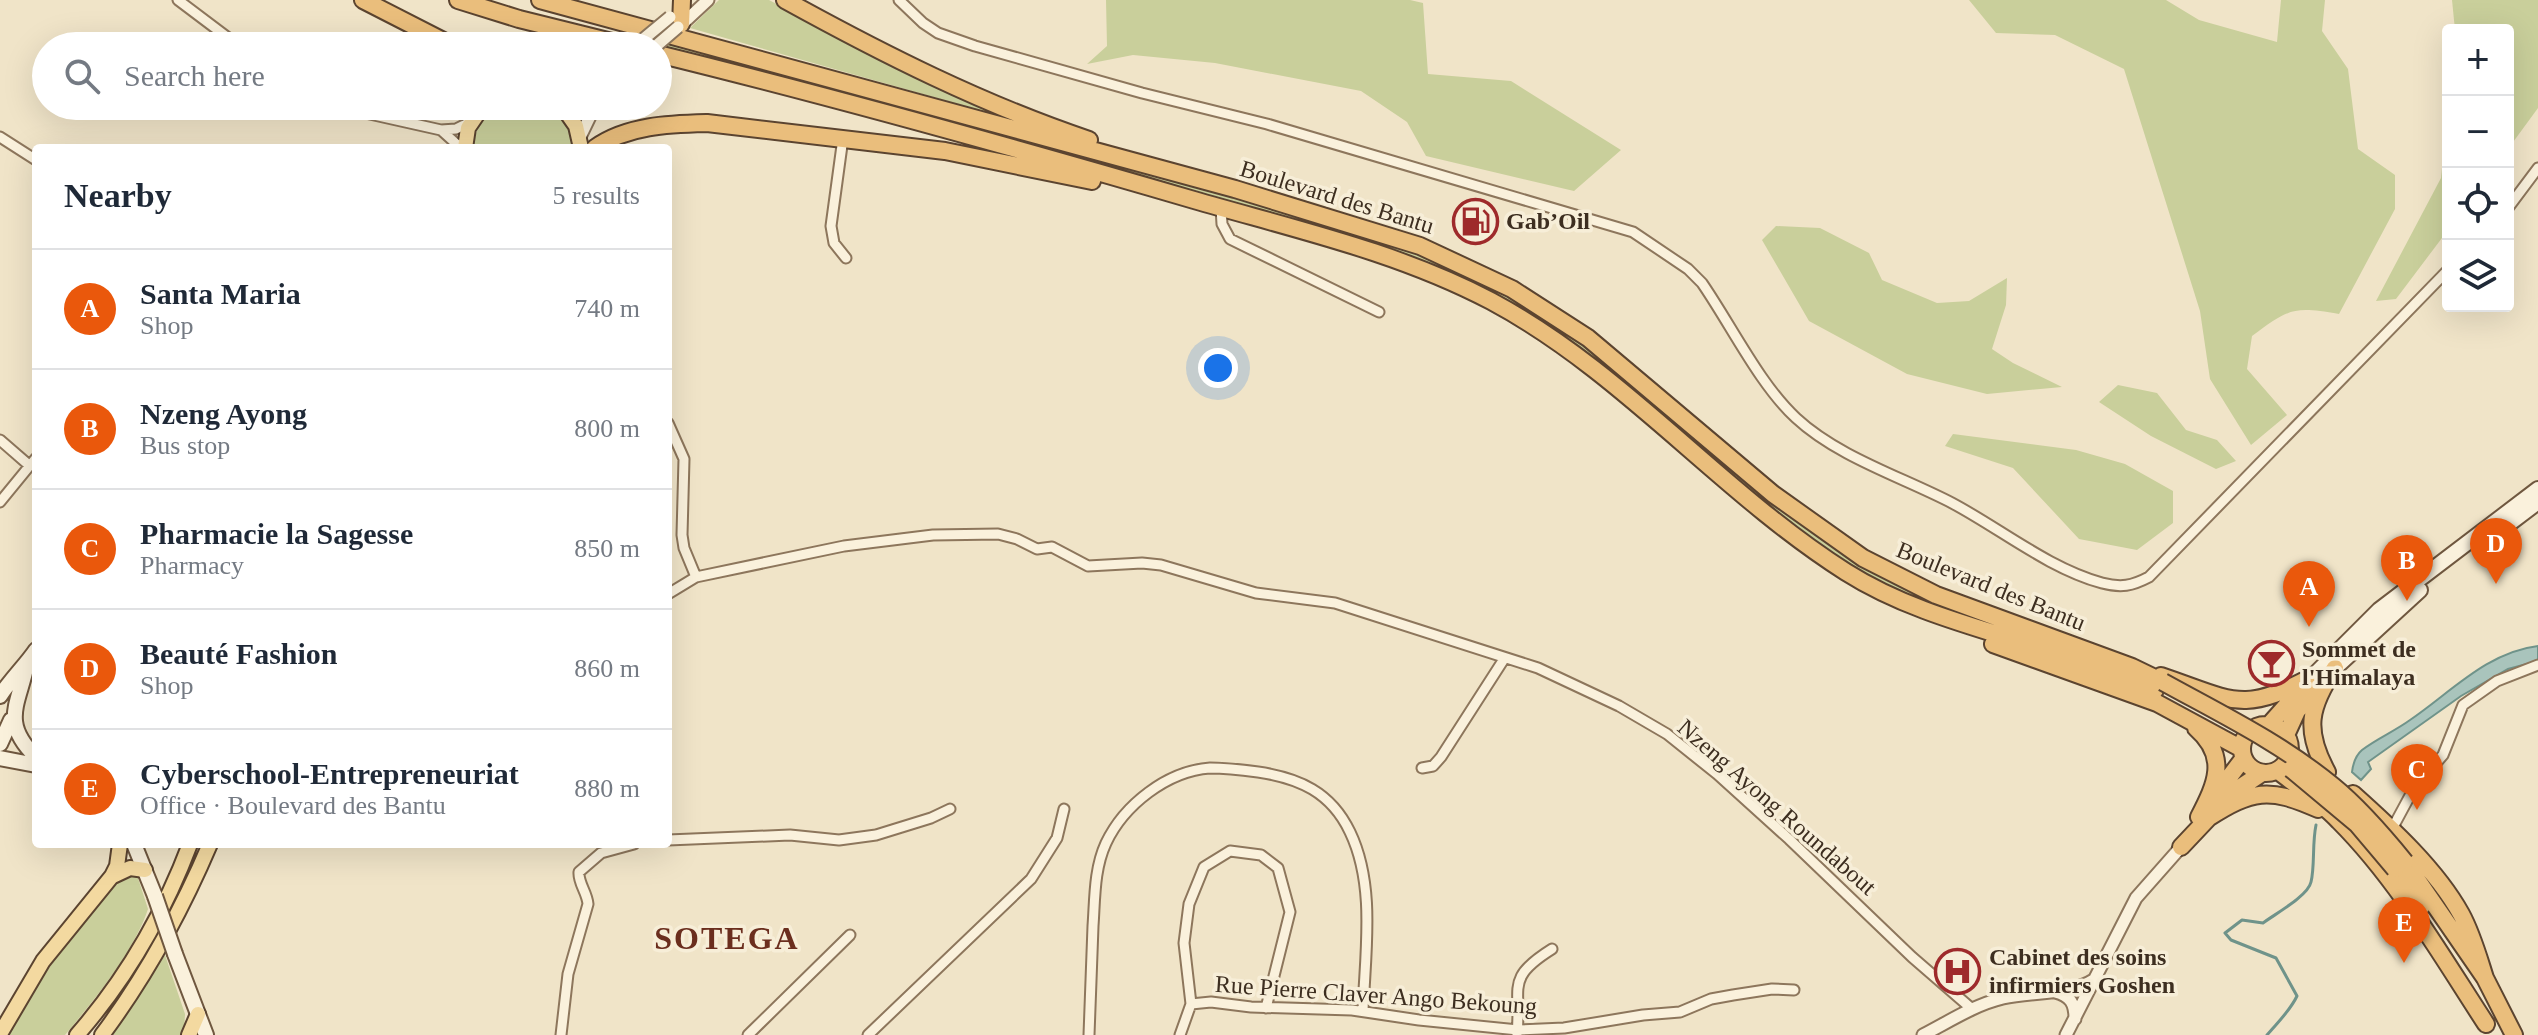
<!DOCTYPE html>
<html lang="en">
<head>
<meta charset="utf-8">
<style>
  body { margin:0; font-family:Georgia,serif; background:#f2f2f3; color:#1f2937 }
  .controls { position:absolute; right:24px; top:24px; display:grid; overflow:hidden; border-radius:8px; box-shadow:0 8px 32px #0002 }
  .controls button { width:72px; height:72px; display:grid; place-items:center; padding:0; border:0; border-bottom:2px solid #e0e1e3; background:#fff; color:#1f2937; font:40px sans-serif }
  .you { position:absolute; left:1218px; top:368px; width:28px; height:28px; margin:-20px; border:6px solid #fff; border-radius:50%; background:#1a73e8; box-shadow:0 0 0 12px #1a73e833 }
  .badge { display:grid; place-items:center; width:52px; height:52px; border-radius:50%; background:#ea580c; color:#fff; font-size:26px; font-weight:700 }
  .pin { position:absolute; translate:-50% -66px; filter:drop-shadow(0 2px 4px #0008) }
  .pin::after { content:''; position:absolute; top:42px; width:28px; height:24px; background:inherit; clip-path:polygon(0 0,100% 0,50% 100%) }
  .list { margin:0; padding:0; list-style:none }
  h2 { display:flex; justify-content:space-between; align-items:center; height:104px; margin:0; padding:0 32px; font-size:34px }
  h2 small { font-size:26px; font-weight:400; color:#747a83 }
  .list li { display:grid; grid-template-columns:52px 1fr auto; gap:24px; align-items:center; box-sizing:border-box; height:120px; padding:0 32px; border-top:2px solid #e0e1e3 }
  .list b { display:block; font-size:30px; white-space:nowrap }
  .list p { margin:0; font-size:26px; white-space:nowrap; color:#747a83 }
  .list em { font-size:26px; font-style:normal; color:#747a83 }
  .icon { flex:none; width:44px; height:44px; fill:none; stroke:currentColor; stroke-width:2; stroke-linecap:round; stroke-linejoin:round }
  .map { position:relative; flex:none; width:2538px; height:1035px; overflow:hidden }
  .search { position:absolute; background:#fff; box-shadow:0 8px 32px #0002; left:32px; top:32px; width:640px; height:88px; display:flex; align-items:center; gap:20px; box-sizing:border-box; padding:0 28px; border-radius:44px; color:#747a83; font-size:30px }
  .panel { position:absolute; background:#fff; box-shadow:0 8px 32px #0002; left:32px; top:144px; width:640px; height:704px; border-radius:8px }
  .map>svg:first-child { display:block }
</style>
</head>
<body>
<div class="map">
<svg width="2538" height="1035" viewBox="0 0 2538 1035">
  <rect width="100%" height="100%" fill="#f0e4c8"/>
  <!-- green -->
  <path fill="#c9cf9b" d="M719,0h50l143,76 127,51 -349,-99z
    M1106,0h304l13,3 5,71 83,7 110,69 -47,41 -148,-35 -19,-34 -46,-31 -146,-28 -82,-8 -46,9 20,-18z
    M1969,0h197l33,20 78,22 4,-42h44l-3,31 26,38 10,80 37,26v34l-56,105c-47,-8 -50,-5 -87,22l-5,33 40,46 -36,30 -41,-66 -10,-68 -76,-242 -69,-34 -59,-2z
    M2452,0h86v108l-30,41v-119h-53z
    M667,40l718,200 89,37 50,27 83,56 183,156 62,42 36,22 57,27 81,27 -63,-15 -89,-37 -80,-53 -215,-183 -119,-66 -801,-233z
    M497,106c15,0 37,-4 51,0 16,5 25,28 25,42h-100c3,-19 8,-30 24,-42z
    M2448,110v120l-52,69 -20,2 65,-123z
    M1776,226l44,2 49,25 13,27 55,23 32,-2 38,-23 -1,27 -14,44 21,14 49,24 -75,7 -80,-20 -98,-53 -47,-81z
    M2118,385l39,8 29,37 31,10 19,21 -20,8 -65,-33 -52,-34z
    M1953,434l123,16 49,14 48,27v32l-36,27 -58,-11 -66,-71 -68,-22z
    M130,873l7,2 11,34c-13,41 -55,93 -83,126h-60c28,-47 55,-84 90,-126 11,-13 20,-28 35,-36z
    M165,955l20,59 -1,19 -2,2h-69z"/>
  <!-- water -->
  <path fill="#a9c4bc" stroke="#6f938a" stroke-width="2" d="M2538,646v15l-30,8 -47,27 -93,66 3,7 -10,11 -9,-8c1,-8 3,-16 10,-22 14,-11 33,-19 48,-30 40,-27 77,-68 128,-74z"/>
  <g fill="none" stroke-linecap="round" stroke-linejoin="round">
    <!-- stream -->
    <path stroke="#6f938a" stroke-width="3" d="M2267,1035c11,-13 23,-24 30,-39l-21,-38 -45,-18 -6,-7 17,-13 21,3c12,-9 45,-27 48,-41 4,-16 1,-38 5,-57"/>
    <defs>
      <path id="minor" d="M178,0l61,46
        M899,0l24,23 15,10 37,13 167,47 125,31 366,108 55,37 14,14c29,42 58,102 94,135 42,39 106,59 156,85 49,26 96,65 150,80 19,5 30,3 47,-6l299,-307
        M334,106l107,24 15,-1 14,-7
        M441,130l20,18
        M0,137l36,23
        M843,138l-12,88 3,17 12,15
        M1221,208l1,16 8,15 149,73
        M2508,208l30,-40
        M668,423l16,36 -2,76 2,13 12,29 -28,17
        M0,440l30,26
        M0,502l36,-44
        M696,577l148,-31 89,-11 65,-1 19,5 20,10 15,-2 36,19 54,-3 19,2 95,28 79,10 203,65 81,38 48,28 50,40 72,65 123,118 60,52
        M1422,768l11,-2 8,-9 63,-98
        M2392,829l21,-39 30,-35 20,-50 34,-24 41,-16
        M668,840l122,-5 49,5 37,-5 55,-17 19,-9
        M1191,1004l20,-2 40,5 101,3 67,10 99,10 46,-2 79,-13 37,-3 31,-13 22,-4 39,-6 22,1
        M1191,1004l-7,-61 5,-39 15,-37 26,-16 31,4 17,13 12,44 -24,96
        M1517,1034c5,-47 -13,-55 35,-85
        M561,1035l7,-61 20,-70c-1,-12 -10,-21 -9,-32l22,-19 33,-9
        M748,1035l102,-100
        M868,1035l163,-156 26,-41 7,-29
        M1089,1035c1,-36 3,-73 4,-109 2,-28 1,-57 13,-83 18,-38 61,-72 104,-75 16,0 33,2 48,4 41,6 73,20 92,60 26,54 15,121 13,179
        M1180,1035l11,-31"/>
      <path id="tertiary" d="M679,27l29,-27
        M580,137l15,-31
        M2055,992c16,4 20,12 20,27
        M1923,1035c27,-14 51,-30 80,-37 30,-7 66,-2 92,-19
        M2066,1035l70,-137 45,-51"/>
      <path id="secondary" d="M2501,530l37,-28
        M27,664c-8,40 -27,58 9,93
        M2335,668l85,-78
        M2313,676l66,-66 159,-121
        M0,696c11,-17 25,-30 36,-46
        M0,744l11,-24
        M0,758l36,7
        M134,844l21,52
        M175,954l31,81"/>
      <path id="primary" d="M562,106l14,20 5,22
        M465,148l3,-20 15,-22
        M113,876l17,-8 15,2
        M0,1034l43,-73 69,-85 5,-10 3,-22
        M77,1035c49,-56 87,-122 113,-191
        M102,1035c44,-59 79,-123 108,-191
        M189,1035l9,-21"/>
      <path id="trunk" d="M363,0l90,46
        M458,0l61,19 109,27
        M540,0l695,189 185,57 92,43 76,49 185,156 90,64 73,37 196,72 31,15
        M785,0c98,54 197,104 304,140
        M681,24l1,-24
        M658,54c179,44 358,94 536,146 100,29 204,52 297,101 133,71 229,191 355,271 63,40 138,57 208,80 34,11 68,25 101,38
        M477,112v-6
        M595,148c32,-23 75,-24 112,-25l238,28 147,30
        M1993,644l164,59 85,46
        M2161,676c71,24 81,39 152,0
        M2242 749a24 24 0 1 1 48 0a24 24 0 1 1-48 0Z
        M2269,725l35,-39
        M2196,728c33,29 20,56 3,89
        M2286,735l11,-24 20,-24
        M2278,771c21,16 43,31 61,50 58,58 102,134 147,203
        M2327,772c-23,-42 -18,-65 8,-104
        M2353,794c38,34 83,75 108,120 11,20 17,42 24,64
        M2215,796l28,-37
        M2208,818c44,-28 61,-31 110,-9
        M2181,847l51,-54 30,-20
        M2405,862l80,116 29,57
        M2395,869l27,37"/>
    </defs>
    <!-- minor casing -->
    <use href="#minor" stroke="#8d765c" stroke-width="13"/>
    <!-- tertiary casing -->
    <use href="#tertiary" stroke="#8d765c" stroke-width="15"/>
    <!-- secondary casing -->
    <use href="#secondary" stroke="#6f573f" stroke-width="18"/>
    <!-- primary casing -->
    <use href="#primary" stroke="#5b4430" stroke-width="18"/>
    <!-- trunk casing -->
    <use href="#trunk" stroke="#5b4430" stroke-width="20"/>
    <!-- minor -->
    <use href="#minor" stroke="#faf1dc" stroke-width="9"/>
    <!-- tertiary -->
    <use href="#tertiary" stroke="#faf1dc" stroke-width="11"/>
    <!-- secondary -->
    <use href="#secondary" stroke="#faf1dc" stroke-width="14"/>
    <!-- primary -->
    <use href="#primary" stroke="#f3d9a0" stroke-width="14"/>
    <!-- trunk -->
    <use href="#trunk" stroke="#eabe7c" stroke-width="16"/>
    <defs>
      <path id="tertiary-bridge" d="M635,46l35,-29
        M656,46l22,-19"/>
      <path id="secondary-bridge" d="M155,896l20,58"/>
      <path id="trunk-bridge" d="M2163,682c58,32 118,61 170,104 27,22 50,49 72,76
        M2291,769l66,55 38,45"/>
    </defs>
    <!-- tertiary-bridge casing -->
    <use href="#tertiary-bridge" stroke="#8d765c" stroke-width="15" stroke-linecap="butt"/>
    <!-- secondary-bridge casing -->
    <use href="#secondary-bridge" stroke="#6f573f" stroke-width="18" stroke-linecap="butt"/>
    <!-- trunk-bridge casing -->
    <use href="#trunk-bridge" stroke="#5b4430" stroke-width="20" stroke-linecap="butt"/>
    <!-- tertiary-bridge -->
    <use href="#tertiary-bridge" stroke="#faf1dc" stroke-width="11"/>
    <!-- secondary-bridge -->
    <use href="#secondary-bridge" stroke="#faf1dc" stroke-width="14"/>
    <!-- trunk-bridge -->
    <use href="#trunk-bridge" stroke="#eabe7c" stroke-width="16"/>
  </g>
  <!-- icons -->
  <defs>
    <symbol id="fuel-ring" viewBox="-11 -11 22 22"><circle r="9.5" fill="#f7eed8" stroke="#9e2a2b" stroke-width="1.5"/><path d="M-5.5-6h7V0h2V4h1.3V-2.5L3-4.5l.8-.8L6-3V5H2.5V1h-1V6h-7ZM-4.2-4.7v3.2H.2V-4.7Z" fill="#9e2a2b"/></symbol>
    <symbol id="bar-ring" viewBox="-11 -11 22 22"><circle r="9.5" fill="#f7eed8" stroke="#9e2a2b" stroke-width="1.5"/><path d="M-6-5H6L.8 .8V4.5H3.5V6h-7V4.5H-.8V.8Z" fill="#9e2a2b"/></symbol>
    <symbol id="hospital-ring" viewBox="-11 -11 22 22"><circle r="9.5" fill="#f7eed8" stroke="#9e2a2b" stroke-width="1.5"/><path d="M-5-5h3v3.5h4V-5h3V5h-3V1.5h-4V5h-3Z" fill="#9e2a2b"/></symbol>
  </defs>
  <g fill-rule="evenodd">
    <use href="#fuel-ring" x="1450" y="196" width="51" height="51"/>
    <use href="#bar-ring" x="2246" y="638" width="51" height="51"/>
    <use href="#hospital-ring" x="1932" y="946" width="51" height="51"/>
  </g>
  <g text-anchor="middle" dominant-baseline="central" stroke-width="7" stroke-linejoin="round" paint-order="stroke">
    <!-- street labels -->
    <g font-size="24" fill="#3d2e20" stroke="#f7eed8">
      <text transform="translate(1337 197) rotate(17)">Boulevard des Bantu</text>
      <text transform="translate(1991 586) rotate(22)">Boulevard des Bantu</text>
      <text transform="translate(1777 807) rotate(41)">Nzeng Ayong Roundabout</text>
      <text transform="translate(1376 995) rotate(4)">Rue Pierre Claver Ango Bekoung</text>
    </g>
    <!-- poi labels -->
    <g font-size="24" font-weight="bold" fill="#3d2e20" stroke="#f7eed8" text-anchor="start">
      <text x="1506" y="221">Gab’Oil</text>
      <text x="2302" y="649">Sommet de<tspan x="2302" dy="28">l'Himalaya</tspan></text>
      <text x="1989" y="957">Cabinet des soins<tspan x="1989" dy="28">infirmiers Goshen</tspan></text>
    </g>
    <!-- district labels -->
    <g font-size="32" font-weight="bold" letter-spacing="2" fill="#6b2e1e" stroke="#f7eed8">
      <text x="727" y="938">SOTEGA</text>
    </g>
  </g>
</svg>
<div class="controls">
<button>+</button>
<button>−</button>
<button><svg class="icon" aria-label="locate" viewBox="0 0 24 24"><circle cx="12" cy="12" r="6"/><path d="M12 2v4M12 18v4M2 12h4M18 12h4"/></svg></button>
<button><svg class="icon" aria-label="layers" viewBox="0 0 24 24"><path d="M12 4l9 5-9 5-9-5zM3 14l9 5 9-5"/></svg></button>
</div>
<div class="you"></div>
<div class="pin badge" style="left:2309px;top:627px">A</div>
<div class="pin badge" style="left:2407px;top:601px">B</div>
<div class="pin badge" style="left:2417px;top:810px">C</div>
<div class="pin badge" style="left:2496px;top:584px">D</div>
<div class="pin badge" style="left:2404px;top:963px">E</div>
<div class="search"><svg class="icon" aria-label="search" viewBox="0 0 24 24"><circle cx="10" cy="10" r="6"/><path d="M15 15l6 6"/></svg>Search here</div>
<section class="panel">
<h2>Nearby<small>5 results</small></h2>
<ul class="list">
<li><span class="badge">A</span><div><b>Santa Maria</b><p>Shop</p></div><em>740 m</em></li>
<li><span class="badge">B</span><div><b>Nzeng Ayong</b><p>Bus stop</p></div><em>800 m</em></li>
<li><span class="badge">C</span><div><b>Pharmacie la Sagesse</b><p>Pharmacy</p></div><em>850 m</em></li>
<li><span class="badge">D</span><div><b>Beauté Fashion</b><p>Shop</p></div><em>860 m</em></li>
<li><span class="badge">E</span><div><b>Cyberschool-Entrepreneuriat</b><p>Office · Boulevard des Bantu</p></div><em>880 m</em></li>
</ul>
</section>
</div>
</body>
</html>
